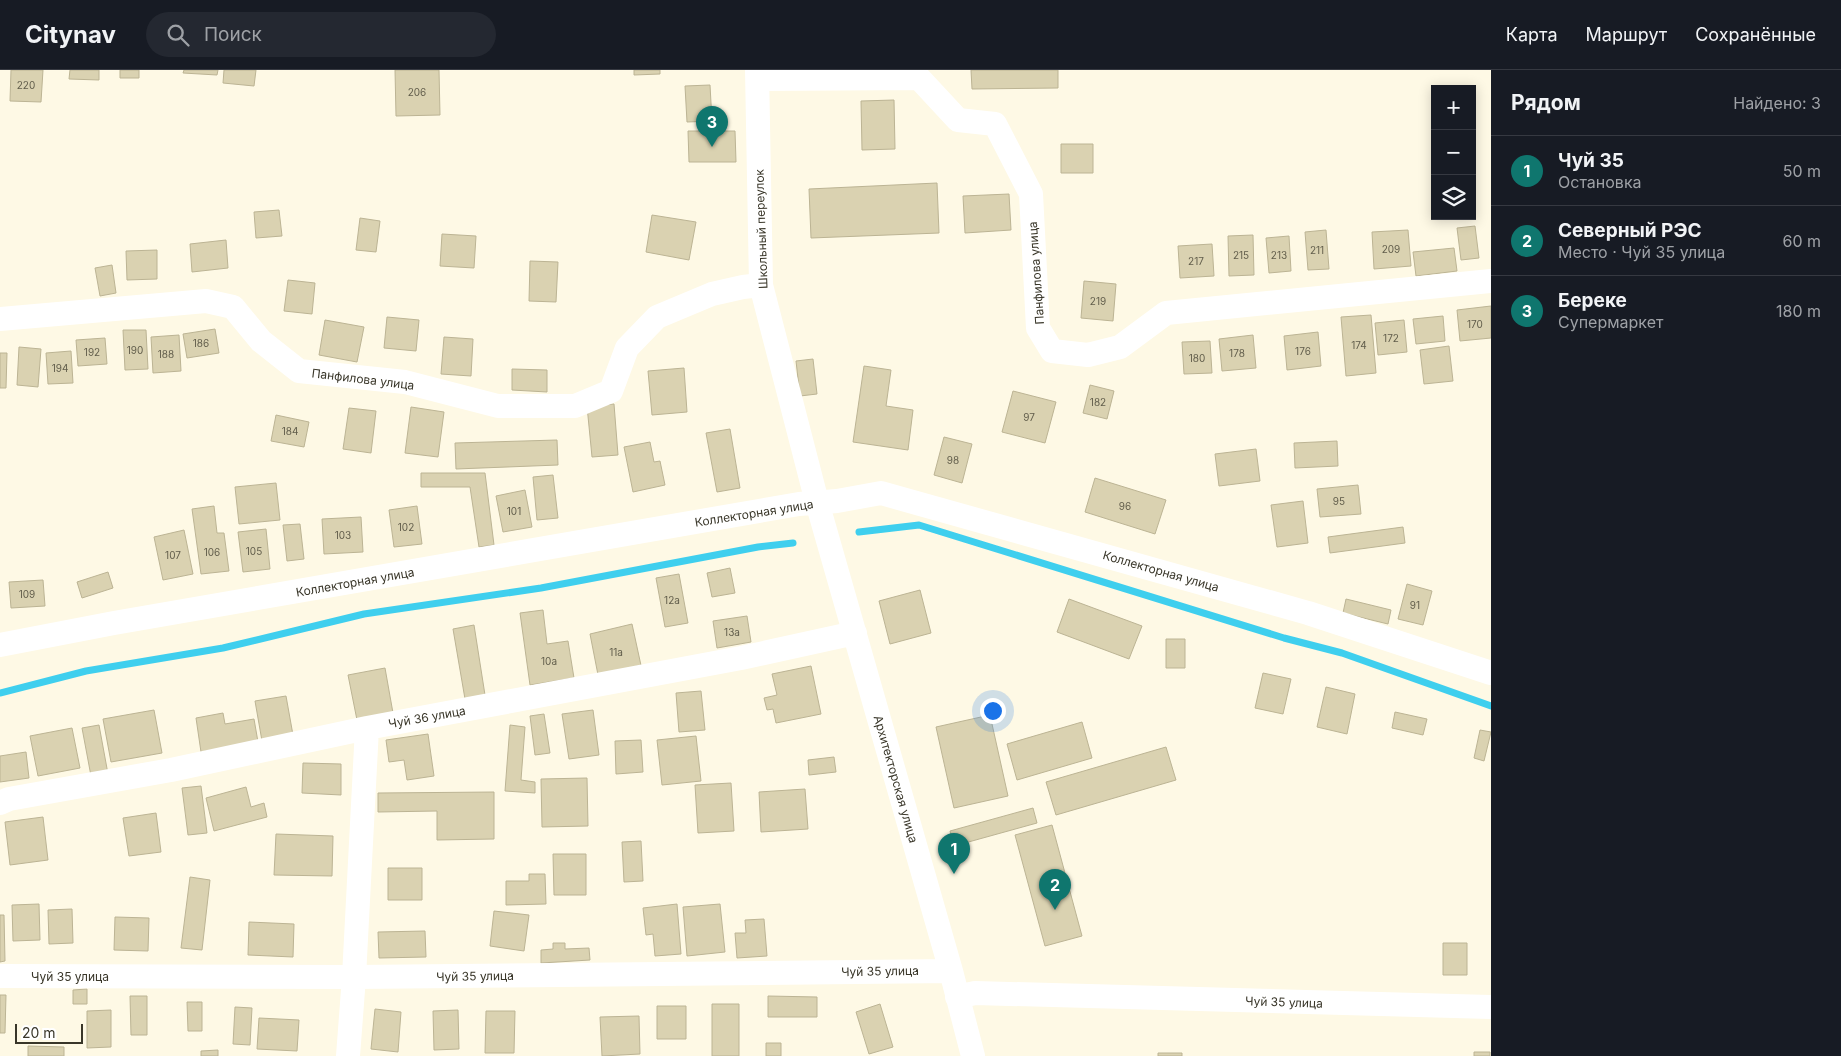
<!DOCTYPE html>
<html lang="ru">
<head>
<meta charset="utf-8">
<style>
  body { margin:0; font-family:Inter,sans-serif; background:#242831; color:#f1f3f6 }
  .controls { position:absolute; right:15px; top:15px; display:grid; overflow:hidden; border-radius:0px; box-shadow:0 2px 12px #0003 }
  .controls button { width:45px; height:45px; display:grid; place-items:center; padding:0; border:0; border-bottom:1px solid #363941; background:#171b24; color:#f1f3f6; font:25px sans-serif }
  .scale { position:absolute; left:15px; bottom:12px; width:68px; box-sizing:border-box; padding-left:5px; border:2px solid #393629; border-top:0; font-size:14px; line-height:18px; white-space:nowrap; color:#393629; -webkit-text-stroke:4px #fff; paint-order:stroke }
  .you { position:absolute; left:992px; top:640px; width:18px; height:18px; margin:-12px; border:4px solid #fff; border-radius:50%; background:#1a73e8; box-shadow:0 0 0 8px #1a73e833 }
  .badge { display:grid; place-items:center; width:32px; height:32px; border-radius:50%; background:#0f766e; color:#fff; font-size:16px; font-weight:700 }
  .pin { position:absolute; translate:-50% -41px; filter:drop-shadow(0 1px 2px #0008) }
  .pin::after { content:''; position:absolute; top:26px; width:18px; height:15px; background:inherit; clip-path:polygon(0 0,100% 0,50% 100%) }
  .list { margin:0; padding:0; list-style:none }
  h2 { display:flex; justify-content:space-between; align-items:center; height:65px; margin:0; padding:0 20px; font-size:21px }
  h2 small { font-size:16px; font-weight:400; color:#9ea1a6 }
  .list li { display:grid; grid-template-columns:32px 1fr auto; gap:15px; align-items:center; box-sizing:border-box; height:70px; padding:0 20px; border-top:1px solid #363941 }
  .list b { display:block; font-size:19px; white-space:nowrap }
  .list p { margin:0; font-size:16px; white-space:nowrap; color:#9ea1a6 }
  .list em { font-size:16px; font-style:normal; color:#9ea1a6 }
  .icon { flex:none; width:28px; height:28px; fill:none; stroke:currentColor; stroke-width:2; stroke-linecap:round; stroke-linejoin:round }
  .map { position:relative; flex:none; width:1491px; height:986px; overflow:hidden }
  header { display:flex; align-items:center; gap:30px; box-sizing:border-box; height:70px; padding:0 25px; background:#171b24; border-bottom:1px solid #363941 }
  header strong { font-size:24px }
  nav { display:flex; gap:28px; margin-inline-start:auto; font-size:18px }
  .search { width:350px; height:45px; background:#242831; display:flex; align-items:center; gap:12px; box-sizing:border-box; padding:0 18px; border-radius:28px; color:#9ea1a6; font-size:19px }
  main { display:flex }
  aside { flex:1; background:#171b24 }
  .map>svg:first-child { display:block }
</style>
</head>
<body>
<header>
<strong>Citynav</strong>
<div class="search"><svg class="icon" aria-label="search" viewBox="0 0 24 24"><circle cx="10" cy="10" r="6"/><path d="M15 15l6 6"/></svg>Поиск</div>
<nav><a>Карта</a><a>Маршрут</a><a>Сохранённые</a></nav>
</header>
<main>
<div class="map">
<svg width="1491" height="986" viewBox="0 0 1491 986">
  <rect width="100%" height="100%" fill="#fef9e5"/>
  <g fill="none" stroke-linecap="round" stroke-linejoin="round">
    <!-- stream -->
    <path stroke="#3fcfee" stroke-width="7" d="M859,462l60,-7 365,113 58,15 149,53
      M0,623l86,-22 137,-23 141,-34 177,-26 217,-41 35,-4"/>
  </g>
  <!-- building -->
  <path fill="#dad2b1" stroke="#bcb494" d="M11,0h32l-2,32 -31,-1z
    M70,0h29v10l-30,-1z
    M120,0h19v8h-19z
    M184,0h34l-1,5 -34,-2z
    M224,0h32l-2,16 -31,-3z
    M395,0h44l1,45 -44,1z
    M634,0h26v4l-26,1z
    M971,0h87v18l-86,1z
    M710,15l2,36 -25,1 -2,-36z
    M894,30l1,49 -33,1 -1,-49z
    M688,61h47l1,31h-47z
    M1061,74h32v29h-32z
    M937,113l2,50 -128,5 -2,-49z
    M1009,124l2,36 -46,3 -2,-37z
    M279,140l3,26 -26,2 -2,-26z
    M652,145l44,7 -7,38 -43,-8z
    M360,148l20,3 -4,31 -20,-2z
    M1475,156l4,32 -18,2 -4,-32z
    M1326,160l3,39 -21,1 -3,-38z
    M1408,160l3,36 -37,3 -2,-37z
    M442,164l34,2 -2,32 -34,-2z
    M1253,165l1,40 -25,1 -1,-40z
    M1289,166l2,35 -22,2 -3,-35z
    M226,170l2,28 -36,4 -2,-28z
    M1212,174l2,32 -34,2 -2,-32z
    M1454,178l3,23 -41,5 -3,-24z
    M157,180v29l-30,1 -1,-29z
    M530,191l28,1 -2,40 -27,-1z
    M112,195l4,28 -16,3 -5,-28z
    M288,210l27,3 -3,31 -28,-3z
    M1084,211l32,3 -3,37 -32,-3z
    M1491,236v32l-31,3 -3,-31z
    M1371,245l5,58 -30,3 -5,-59z
    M1443,246l2,25 -29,3 -3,-25z
    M387,247l32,3 -3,31 -32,-3z
    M325,250l39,7 -7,35 -38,-7z
    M1404,250l3,32 -29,3 -3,-32z
    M215,259l4,24 -32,5 -4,-24z
    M123,260h23l2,39 -23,1z
    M1318,262l3,34 -34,4 -3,-34z
    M179,265l2,36 -28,2 -2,-36z
    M1253,265l3,33 -34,3 -3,-32z
    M444,267l29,2 -2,37 -30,-2z
    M105,268l2,26 -29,2 -2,-26z
    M1210,271l2,32 -28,1 -2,-32z
    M1449,276l4,35 -29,3 -4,-34z
    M19,277l22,2 -3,38 -21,-2z
    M71,281l2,32 -25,1 -2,-31z
    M0,283h7l-1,35h-6z
    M813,289l4,35 -17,2 -4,-35z
    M864,296l27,4 -5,36 27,4 -5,40 -55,-8z
    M684,298l3,44 -35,3 -4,-44z
    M512,299l35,1v22l-35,-2z
    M1090,315l24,6 -7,28 -24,-6z
    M1013,321l43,11 -11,41 -43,-11z
    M614,334l4,51 -26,2 -5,-51z
    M411,337l33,5 -6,45 -33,-4z
    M349,338l27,3 -5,42 -28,-4z
    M276,345l33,7 -5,25 -33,-6z
    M730,359l10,59 -23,4 -11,-59z
    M944,367l28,7 -10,39 -28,-8z
    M557,370l1,25 -102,4 -1,-26z
    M1337,371l1,25 -43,2 -1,-25z
    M650,372l4,20 6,-1 5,24 -32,7 -9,-45z
    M1256,379l4,32 -41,5 -4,-32z
    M421,403h64l9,72 -15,2 -9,-60h-49z
    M553,405l5,43 -21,2 -4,-43z
    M1095,408l71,22 -11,34 -70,-22z
    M276,413l4,37 -41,4 -4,-37z
    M1358,415l3,29 -41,3 -3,-28z
    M525,420l7,37 -29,5 -7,-36z
    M1303,431l5,42 -31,4 -6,-42z
    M214,436l3,27h7l5,38 -28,3 -9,-65z
    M417,436l5,38 -28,3 -5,-37z
    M361,447l2,35 -39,2 -2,-35z
    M300,454l4,35 -17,2 -4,-36z
    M1403,457l2,16 -75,10 -2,-16z
    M266,459l4,40 -27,3 -5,-40z
    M184,460l9,44 -30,6 -9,-43z
    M730,498l5,25 -23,4 -5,-24z
    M108,502l5,16 -31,10 -5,-16z
    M679,504l9,49 -23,4 -9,-49z
    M43,510l2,26 -34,2 -2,-26z
    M1407,514l25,7 -9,34 -25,-6z
    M920,520l11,43 -41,11 -11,-43z
    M1069,529l73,27 -13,33 -72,-27z
    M1346,529l45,11 -3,14 -45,-11z
    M543,540l4,34 21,-3 6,37 -44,7 -10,-72z
    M747,546l4,26 -34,6 -4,-27z
    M632,554l10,46 -43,10 -9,-46z
    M474,555l11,70 -20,4 -12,-70z
    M1166,569h19v29h-19z
    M811,596l10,48 -45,9 -3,-14 -6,1 -3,-12 13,-3 -5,-21z
    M385,598l8,45 -36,7 -9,-45z
    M1263,603l28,6 -8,35 -28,-6z
    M1326,617l29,7 -8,40 -30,-7z
    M701,621l4,39 -26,2 -3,-39z
    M286,626l7,39 -31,6 -7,-40z
    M154,640l8,43 -51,9 -8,-43z
    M593,640l6,45 -30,4 -7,-45z
    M1395,642l32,7 -4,16 -31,-7z
    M223,643l2,11 29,-5 4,23 -57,10 -5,-34z
    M544,644l6,39 -15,2 -5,-39z
    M990,645l18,81 -54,12 -18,-81z
    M1082,652l10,36 -75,22 -10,-36z
    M99,655l9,49 -17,2 -9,-48z
    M510,655l15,2 -4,53 14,2v11l-30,-2z
    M72,658l8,40 -42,8 -8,-40z
    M1480,660l11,2 -7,29 -10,-3z
    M428,664l6,42 -27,4 -3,-20 -15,2 -3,-22z
    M696,666l5,45 -39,4 -5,-45z
    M641,670l2,32 -27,2 -1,-33z
    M1166,677l10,33 -120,35 -10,-33z
    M26,682l3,26 -29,4v-26z
    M834,687l2,15 -27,3 -1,-15z
    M303,693l38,1v31l-39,-2z
    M587,708l1,48 -46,1 -1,-48z
    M731,713l3,48 -36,2 -3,-48z
    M201,716l6,47 -19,2 -6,-47z
    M246,717l5,20 13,-4 3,14 -53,14 -8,-33z
    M805,719l3,40 -47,3 -2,-40z
    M494,722v47l-57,1v-29l-59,1v-19z
    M1033,738l4,15 -83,23 -4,-15z
    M156,743l5,39 -32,4 -6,-38z
    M43,747l5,43 -38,5 -5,-43z
    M1052,755l30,111 -37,10 -30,-111z
    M276,764l57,2 -1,40 -58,-1z
    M641,771l2,40 -19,1 -2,-40z
    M553,784h33v41h-32z
    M388,798h34v32h-34z
    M529,804h16l1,30 -40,1v-24h23z
    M190,807l20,3 -8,70 -21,-2z
    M39,834l1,36 -27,1 -1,-36z
    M677,834l4,50 -26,2 -2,-22 -7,1 -3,-27z
    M720,834l5,48 -38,4 -4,-49z
    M72,839l1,34 -24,1 -1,-34z
    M494,841l35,4 -5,36 -34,-5z
    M0,845h4l1,46 -5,1z
    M115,847l34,1 -1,33 -34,-1z
    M764,849l3,37 -30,2 -2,-25h11l-1,-13z
    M249,852l45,2 -1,33 -45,-2z
    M425,861l1,26 -47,1 -1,-26z
    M553,873h12v6l24,-1 1,12 -49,3v-13l12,-1z
    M1443,873h24v32h-24z
    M87,919v15h-14v-14z
    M0,925h6l-1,38h-5z
    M130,926h17v39h-16z
    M768,926l49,1v20h-49z
    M187,932h15v29h-14z
    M712,934h27v52h-27z
    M880,934l13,43 -24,7 -13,-42z
    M657,936h29v33h-29z
    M235,937l17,1 -2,37 -17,-1z
    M375,939l26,3 -3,40 -27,-3z
    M111,940v37l-24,1v-37z
    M458,940l1,39 -25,1 -1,-39z
    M486,941h29l-1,42h-29z
    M639,946l1,38 -38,2 -2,-39z
    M259,948l40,2 -2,31 -40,-2z
    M766,973h15v13h-15z
    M28,976l36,1v9h-36z
    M218,980v6h-17v-5z
    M1474,982h16v4h-16z
    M1158,983h24v3h-24z"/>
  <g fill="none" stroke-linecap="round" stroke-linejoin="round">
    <!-- minor -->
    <path stroke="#fff" stroke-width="24" d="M757,0l4,215 56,217 134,469 22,85
      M758,9l161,-1 39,42 37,4 36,70 7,134 14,23 36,4 32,-8 46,-34 325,-32
      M0,249l206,-18 27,6 28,34 38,30 106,11 93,24h77l36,-15 16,-43 30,-31 55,-23 31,-7 18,-2
      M0,575l114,-22 685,-119 38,-3 44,-8 427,120 183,60
      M0,733l9,-4 162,-29 196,-42 374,-70 114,-25
      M0,906l354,1 597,-6
      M957,927l18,-4 516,14
      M348,986l6,-79 13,-249"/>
  </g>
  <g text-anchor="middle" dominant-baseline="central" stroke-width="5" stroke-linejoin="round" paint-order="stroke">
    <!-- number labels -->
    <g font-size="10" fill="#615d4b">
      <text x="26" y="15">220</text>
      <text x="417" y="22">206</text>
      <text x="1391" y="179">209</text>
      <text x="1317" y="180">211</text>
      <text x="1241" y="185">215</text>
      <text x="1279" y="185">213</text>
      <text x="1196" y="191">217</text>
      <text x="1098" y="231">219</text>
      <text x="1475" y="254">170</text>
      <text x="1391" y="268">172</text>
      <text x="201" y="273">186</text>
      <text x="1359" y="275">174</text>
      <text x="135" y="280">190</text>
      <text x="1303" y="281">176</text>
      <text x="92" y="282">192</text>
      <text x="1237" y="283">178</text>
      <text x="166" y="284">188</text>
      <text x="1197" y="288">180</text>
      <text x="60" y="298">194</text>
      <text x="1098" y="332">182</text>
      <text x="1029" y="347">97</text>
      <text x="290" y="361">184</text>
      <text x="953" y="390">98</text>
      <text x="1339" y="431">95</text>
      <text x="1125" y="436">96</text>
      <text x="514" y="441">101</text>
      <text x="406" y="457">102</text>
      <text x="343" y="465">103</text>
      <text x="254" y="481">105</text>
      <text x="212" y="482">106</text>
      <text x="173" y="485">107</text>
      <text x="27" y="524">109</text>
      <text x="672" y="530">12а</text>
      <text x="1415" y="535">91</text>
      <text x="732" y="562">13а</text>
      <text x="616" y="582">11а</text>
      <text x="549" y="591">10а</text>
    </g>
    <!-- street labels -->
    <g font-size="12" fill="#393629" stroke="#fff">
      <text transform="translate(761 159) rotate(-92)">Школьный переулок</text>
      <text transform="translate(1036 203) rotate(-94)">Панфилова улица</text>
      <text transform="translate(363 309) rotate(7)">Панфилова улица</text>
      <text transform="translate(754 443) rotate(-9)">Коллекторная улица</text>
      <text transform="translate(1161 501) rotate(16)">Коллекторная улица</text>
      <text transform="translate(355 512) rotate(-10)">Коллекторная улица</text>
      <text transform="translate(427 647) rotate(-10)">Чуй 36 улица</text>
      <text transform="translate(896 709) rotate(74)">Архитекторская улица</text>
      <text transform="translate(880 901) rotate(-1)">Чуй 35 улица</text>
      <text x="70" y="906">Чуй 35 улица</text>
      <text transform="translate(475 906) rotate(-1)">Чуй 35 улица</text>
      <text transform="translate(1284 932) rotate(2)">Чуй 35 улица</text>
    </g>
  </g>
</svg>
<div class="controls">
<button>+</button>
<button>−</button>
<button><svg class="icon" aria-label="layers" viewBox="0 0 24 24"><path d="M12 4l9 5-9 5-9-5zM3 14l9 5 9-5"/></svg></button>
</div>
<div class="scale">20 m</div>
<div class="you"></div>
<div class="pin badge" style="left:954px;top:804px">1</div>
<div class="pin badge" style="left:1055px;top:840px">2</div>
<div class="pin badge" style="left:712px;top:77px">3</div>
</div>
<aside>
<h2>Рядом<small>Найдено: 3</small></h2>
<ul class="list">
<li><span class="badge">1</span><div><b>Чуй 35</b><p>Остановка</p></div><em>50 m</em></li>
<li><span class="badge">2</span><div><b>Северный РЭС</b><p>Место · Чуй 35 улица</p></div><em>60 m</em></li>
<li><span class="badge">3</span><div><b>Береке</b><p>Супермаркет</p></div><em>180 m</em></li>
</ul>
</aside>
</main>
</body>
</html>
